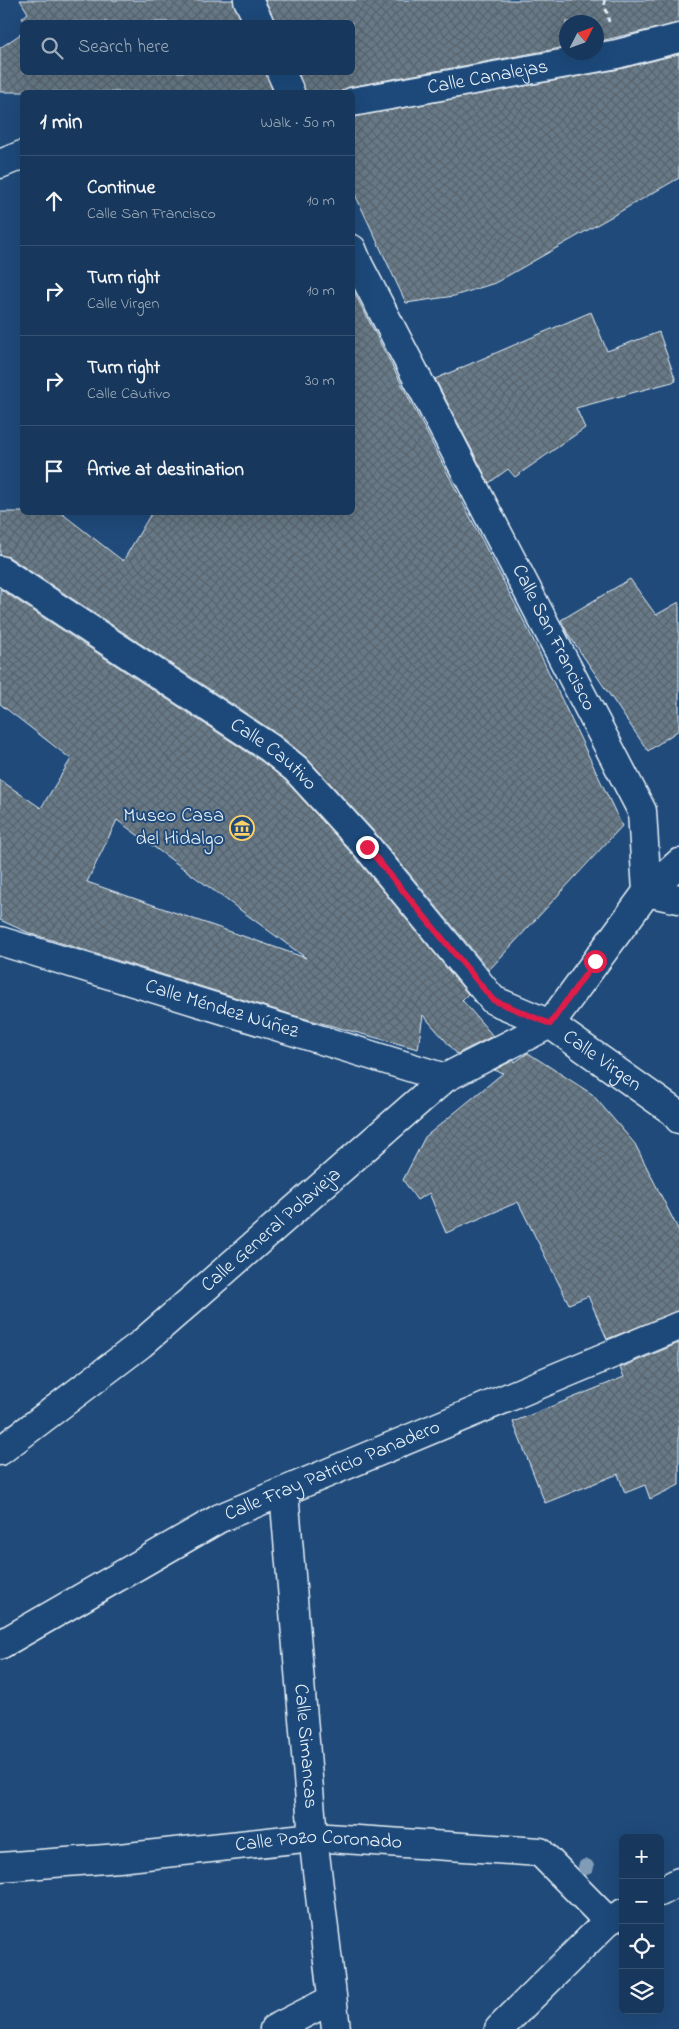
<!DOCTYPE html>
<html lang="en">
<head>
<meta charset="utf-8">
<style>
  body { margin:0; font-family:"Indie Flower",sans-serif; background:#203f62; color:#f1f3f6 }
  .controls { position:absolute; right:15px; bottom:15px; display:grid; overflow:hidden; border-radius:8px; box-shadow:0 5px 20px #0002 }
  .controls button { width:45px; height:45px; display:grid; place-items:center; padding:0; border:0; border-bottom:1px solid #365272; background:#17385c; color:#f1f3f6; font:25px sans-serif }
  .compass { position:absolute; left:559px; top:15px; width:45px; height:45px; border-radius:50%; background:#17385c; box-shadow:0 5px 20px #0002; rotate:48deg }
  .stop { position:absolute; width:15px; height:15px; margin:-11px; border:4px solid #e11d48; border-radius:50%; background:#fff }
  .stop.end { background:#e11d48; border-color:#fff; box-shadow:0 1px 5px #0008 }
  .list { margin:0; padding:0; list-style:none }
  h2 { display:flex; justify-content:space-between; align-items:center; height:65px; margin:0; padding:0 20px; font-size:21px }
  h2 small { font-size:16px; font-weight:400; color:#9eacbb }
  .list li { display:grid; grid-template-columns:32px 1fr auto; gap:15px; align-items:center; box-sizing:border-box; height:90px; padding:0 20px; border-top:1px solid #365272 }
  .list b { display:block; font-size:19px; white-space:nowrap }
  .list p { margin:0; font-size:16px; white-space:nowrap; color:#9eacbb }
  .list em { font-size:16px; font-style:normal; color:#9eacbb }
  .icon { flex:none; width:28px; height:28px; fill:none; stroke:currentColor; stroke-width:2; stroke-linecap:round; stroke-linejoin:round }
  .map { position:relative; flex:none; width:679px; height:2029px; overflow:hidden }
  .search { position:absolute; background:#17385c; box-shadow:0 5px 20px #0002; left:20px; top:20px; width:335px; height:55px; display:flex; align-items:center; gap:12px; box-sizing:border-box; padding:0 18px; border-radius:8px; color:#9eacbb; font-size:19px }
  .panel { position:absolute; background:#17385c; box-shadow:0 5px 20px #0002; left:20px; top:90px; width:335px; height:425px; border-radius:8px }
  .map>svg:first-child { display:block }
</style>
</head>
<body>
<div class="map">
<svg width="679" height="2029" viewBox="0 0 679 2029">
  <defs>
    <pattern id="building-cross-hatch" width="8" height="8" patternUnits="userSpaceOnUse" patternTransform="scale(1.25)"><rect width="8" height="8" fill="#687a88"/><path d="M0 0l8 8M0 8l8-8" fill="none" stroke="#59646c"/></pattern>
  </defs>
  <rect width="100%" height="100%" fill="#1f4a7a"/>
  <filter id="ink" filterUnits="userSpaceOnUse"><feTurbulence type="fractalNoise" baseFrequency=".02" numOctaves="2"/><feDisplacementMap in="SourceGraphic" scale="10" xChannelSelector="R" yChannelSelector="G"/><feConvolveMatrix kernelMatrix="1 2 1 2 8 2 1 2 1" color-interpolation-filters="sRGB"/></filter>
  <g filter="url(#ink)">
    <!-- building -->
    <path fill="url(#building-cross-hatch)" stroke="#e8f1f8" fill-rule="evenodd" d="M20,0h213l9,22h-217l-3,-4 6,-5z
      M265,0h414v23l-83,19v-20h-30v25l-217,40 -9,5h-35l-7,-20h54v-50h-77z
      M22,33v39h244l7,20h-273v-44z
      M679,54v124l-184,105 -41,13 -48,7 -54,-115v-71l268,-48z
      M352,288l178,345 92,193 -133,144 -110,-133 -73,-80 -27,-22 -270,-178 -9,-2v-43h60l63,49 29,-49h200z
      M591,312l16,39 52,-19 17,49 -100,27 9,20 -70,49 -7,-8 -19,14 -54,-104z
      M630,579l26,36 23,-13v128l-31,21 -80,-117 -7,-14z
      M0,589l261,172 24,19 70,77 113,137 -6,6 31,36 -36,18 -34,-39 -5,34 -119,-32 -270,-84 -29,-13v-140l41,28 30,-49 -71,-55zM117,820l189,138 -219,-76z
      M528,1053l64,41 43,50 44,87v80l-72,28 -19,-43 -19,8 -51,-102 -72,31 -17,-40 -12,7 -14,-20 22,-43 78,-64 -9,-3 20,-10 1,2z
      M679,1343v142l-29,14 -5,-14 -20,8 -7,-19 -73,29 -32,-81 111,-45 -4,-9z"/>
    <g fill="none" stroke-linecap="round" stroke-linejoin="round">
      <defs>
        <g id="minor">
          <path d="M248,0l11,22"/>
          <path d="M281,72l9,20"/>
          <path id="s1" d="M352,102l265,-48 62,-16"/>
          <path d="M0,164l22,-9"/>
          <path id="s2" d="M0,570l270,178 26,21 71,78 126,153 57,24 124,88 5,7"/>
          <path d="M647,892l32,-29"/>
          <path d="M647,892l32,7"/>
          <path id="s3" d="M0,941l445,137"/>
          <path id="s4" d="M0,1451l141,-107 304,-266 105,-54 97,-132 -5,-81 -283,-545 -7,-17"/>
          <path id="s5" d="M284,1492l29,345 23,192"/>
          <path id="s6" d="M0,1645l220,-127 459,-192"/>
          <path id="s7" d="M0,1867l119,-9 194,-21 227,15 68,69"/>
          <path d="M660,1892l19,-10"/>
          <path d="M274,2029l57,-29"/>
          <path d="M499,2029l109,-108 15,-8"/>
        </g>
      </defs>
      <!-- minor casing -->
      <use href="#minor" stroke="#e8f1f8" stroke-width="31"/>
      <!-- path -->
      <path stroke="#e8f1f8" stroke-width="3" stroke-dasharray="5 4" stroke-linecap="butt" d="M604,0l5,22"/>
      <!-- minor -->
      <use href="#minor" stroke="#1f4a7a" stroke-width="28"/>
    </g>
    <!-- trees -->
    <circle fill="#819cb6" cx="586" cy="1867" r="8"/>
  </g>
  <g fill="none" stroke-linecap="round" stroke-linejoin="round" filter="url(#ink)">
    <!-- route -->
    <path stroke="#e11d48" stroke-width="6" d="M367,847l126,153 57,24 45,-63"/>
  </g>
  <!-- icons -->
  <defs>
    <symbol id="museum-ring" viewBox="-11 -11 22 22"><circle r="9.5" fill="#1f4a7a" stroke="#ffd166" stroke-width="1.5"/><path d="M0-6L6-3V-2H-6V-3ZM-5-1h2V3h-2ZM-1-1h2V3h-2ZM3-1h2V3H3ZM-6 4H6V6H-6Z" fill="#ffd166"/></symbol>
  </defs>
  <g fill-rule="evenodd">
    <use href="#museum-ring" x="228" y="814" width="28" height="28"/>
  </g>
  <g text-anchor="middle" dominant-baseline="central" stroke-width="4" stroke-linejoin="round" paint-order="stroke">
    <!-- street labels -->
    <g font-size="20" fill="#e8f1f8" stroke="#1f4a7a">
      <text stroke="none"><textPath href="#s1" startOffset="138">Calle Canalejas</textPath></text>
      <text transform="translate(553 638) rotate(63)">Calle San Francisco</text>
      <text stroke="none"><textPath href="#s2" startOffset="330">Calle Cautivo</textPath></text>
      <text stroke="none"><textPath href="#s3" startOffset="232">Calle Méndez Núñez</textPath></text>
      <text stroke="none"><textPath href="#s2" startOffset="786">Calle Virgen</textPath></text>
      <text stroke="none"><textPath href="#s4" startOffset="350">Calle General Polavieja</textPath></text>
      <text stroke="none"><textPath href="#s6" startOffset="376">Calle Fray Patricio Panadero</textPath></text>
      <text stroke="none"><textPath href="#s5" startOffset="255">Calle Simancas</textPath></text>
      <text stroke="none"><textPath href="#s7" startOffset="320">Calle Pozo Coronado</textPath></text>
    </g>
    <!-- poi labels -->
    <g font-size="20" fill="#e8f1f8" stroke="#1f4a7a" text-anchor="end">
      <text x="224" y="816">Museo Casa<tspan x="224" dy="23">del Hidalgo</tspan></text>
    </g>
  </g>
</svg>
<div class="controls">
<button>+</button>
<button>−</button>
<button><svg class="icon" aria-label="locate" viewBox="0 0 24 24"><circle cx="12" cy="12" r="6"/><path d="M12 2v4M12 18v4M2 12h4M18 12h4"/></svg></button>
<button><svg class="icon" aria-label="layers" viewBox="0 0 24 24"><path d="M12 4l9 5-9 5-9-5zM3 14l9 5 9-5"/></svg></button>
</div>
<svg class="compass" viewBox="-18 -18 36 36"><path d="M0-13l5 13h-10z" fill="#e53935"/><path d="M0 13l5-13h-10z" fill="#9eacbb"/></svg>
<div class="stop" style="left:595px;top:961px"></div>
<div class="stop end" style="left:367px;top:847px"></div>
<div class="search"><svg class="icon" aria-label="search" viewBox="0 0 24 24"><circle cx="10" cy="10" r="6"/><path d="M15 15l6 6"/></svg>Search here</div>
<section class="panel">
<h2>1 min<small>Walk · 50 m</small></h2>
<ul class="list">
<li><svg class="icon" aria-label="ahead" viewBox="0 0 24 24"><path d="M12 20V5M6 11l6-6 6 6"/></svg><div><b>Continue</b><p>Calle San Francisco</p></div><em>10 m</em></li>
<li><svg class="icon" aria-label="right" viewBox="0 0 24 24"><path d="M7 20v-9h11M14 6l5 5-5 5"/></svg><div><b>Turn right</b><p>Calle Virgen</p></div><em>10 m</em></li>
<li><svg class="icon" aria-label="right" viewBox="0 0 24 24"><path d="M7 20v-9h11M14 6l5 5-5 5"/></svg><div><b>Turn right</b><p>Calle Cautivo</p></div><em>30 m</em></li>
<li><svg class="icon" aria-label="arrive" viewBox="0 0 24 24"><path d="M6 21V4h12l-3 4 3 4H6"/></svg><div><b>Arrive at destination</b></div></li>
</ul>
</section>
</div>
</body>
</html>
